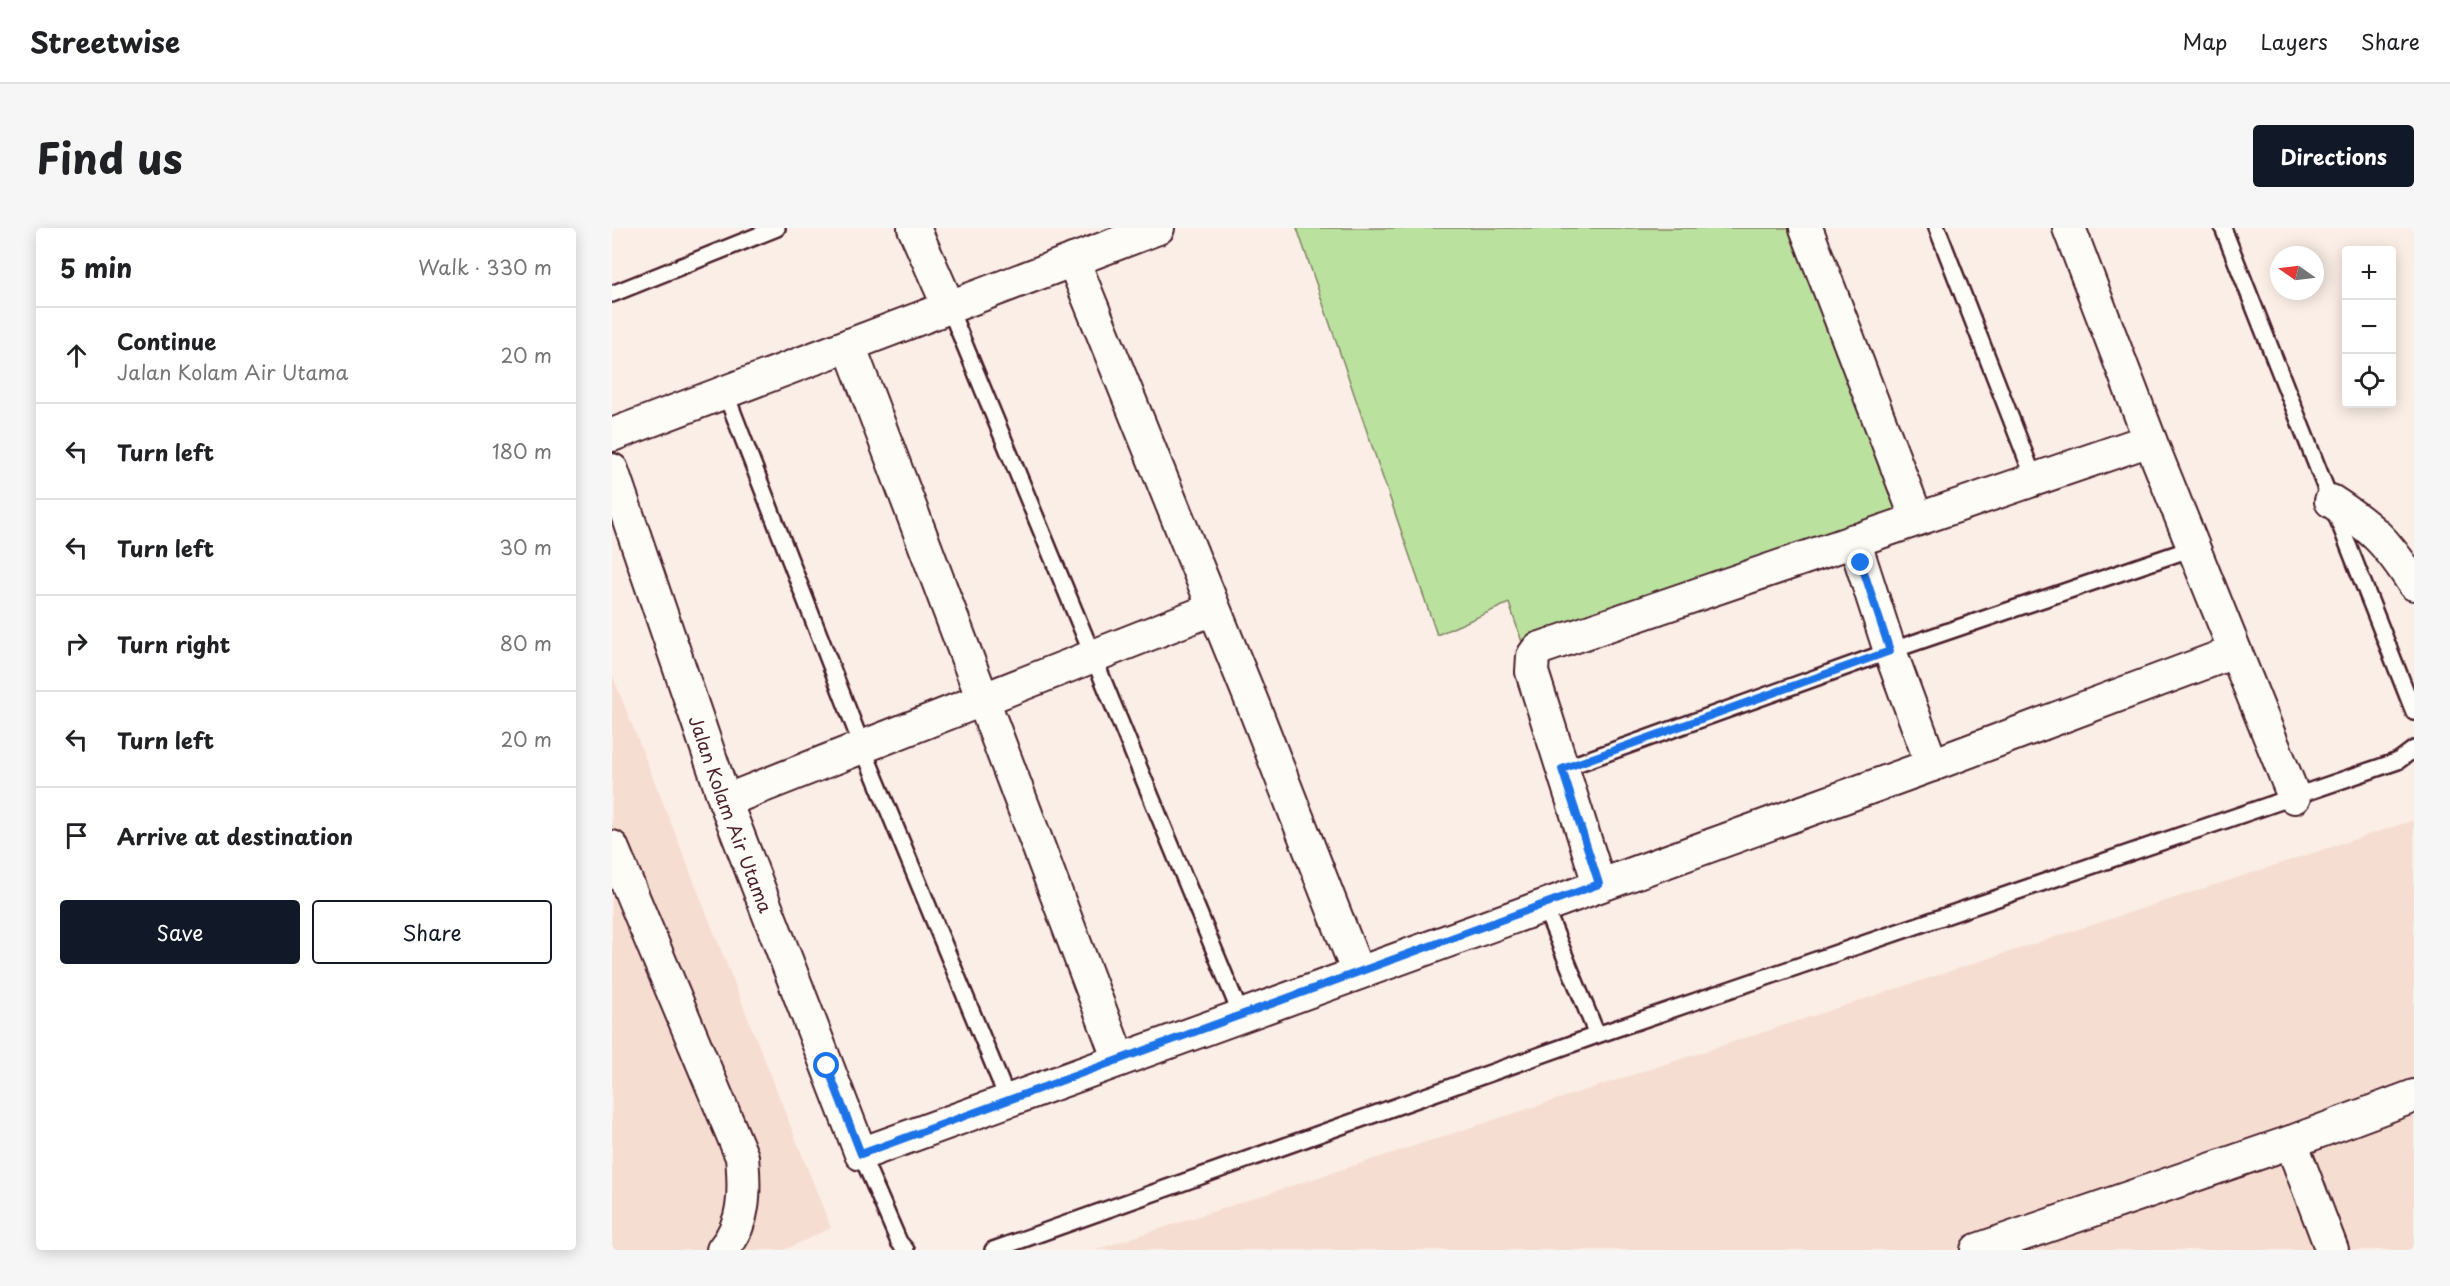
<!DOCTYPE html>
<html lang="en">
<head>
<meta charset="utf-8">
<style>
  body { margin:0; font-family:"Playpen Sans",sans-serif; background:#f6f6f6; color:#202124 }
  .controls { position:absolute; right:18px; top:18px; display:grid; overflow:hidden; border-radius:6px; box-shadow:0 3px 15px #0003 }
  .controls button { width:54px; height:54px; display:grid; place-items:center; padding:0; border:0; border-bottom:2px solid #e0e0e0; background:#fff; color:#202124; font:30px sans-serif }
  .compass { position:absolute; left:1658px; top:18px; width:54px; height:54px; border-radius:50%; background:#fff; box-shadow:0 3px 15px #0003; rotate:284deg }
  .stop { position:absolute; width:18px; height:18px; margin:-14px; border:4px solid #1a73e8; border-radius:50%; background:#fff }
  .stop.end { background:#1a73e8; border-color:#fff; box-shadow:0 2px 6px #0008 }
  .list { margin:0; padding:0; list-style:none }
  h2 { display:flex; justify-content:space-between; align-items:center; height:78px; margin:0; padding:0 24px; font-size:26px }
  h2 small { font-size:20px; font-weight:400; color:#757577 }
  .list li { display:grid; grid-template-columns:39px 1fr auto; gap:18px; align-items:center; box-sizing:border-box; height:96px; padding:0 24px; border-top:2px solid #e0e0e0 }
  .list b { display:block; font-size:22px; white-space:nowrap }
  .list p { margin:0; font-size:20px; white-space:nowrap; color:#757577 }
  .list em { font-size:20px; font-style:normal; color:#757577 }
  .actions { display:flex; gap:12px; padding:18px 24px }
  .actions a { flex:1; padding:14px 0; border:2px solid #111827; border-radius:6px; text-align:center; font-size:21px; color:#111827 }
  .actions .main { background:#111827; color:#fff }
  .icon { flex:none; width:33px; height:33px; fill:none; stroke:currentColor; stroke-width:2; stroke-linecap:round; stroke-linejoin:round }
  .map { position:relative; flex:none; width:1802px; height:1022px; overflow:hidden; border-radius:6px }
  header { display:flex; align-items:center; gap:36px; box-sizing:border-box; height:84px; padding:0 30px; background:#fff; border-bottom:2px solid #e0e0e0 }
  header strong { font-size:28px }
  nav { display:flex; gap:33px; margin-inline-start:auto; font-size:21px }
  .intro { display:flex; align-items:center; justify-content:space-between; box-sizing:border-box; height:144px; padding:0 36px }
  h1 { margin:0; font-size:42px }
  .button { padding:15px 27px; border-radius:6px; background:#111827; color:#fff; font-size:21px; font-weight:700 }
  main { display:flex; gap:36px; padding:0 36px }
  aside { flex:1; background:#fff; border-radius:6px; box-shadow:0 3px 15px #0003 }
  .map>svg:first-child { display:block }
</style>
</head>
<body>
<header>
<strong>Streetwise</strong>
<nav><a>Map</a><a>Layers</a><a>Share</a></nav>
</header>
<div class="intro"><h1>Find us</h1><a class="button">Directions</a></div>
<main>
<aside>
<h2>5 min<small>Walk · 330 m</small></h2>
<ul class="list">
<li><svg class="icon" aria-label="ahead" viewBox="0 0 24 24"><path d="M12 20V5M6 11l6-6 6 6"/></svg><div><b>Continue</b><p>Jalan Kolam Air Utama</p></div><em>20 m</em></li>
<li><svg class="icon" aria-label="left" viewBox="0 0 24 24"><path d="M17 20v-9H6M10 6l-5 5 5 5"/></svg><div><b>Turn left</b></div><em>180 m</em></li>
<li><svg class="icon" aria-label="left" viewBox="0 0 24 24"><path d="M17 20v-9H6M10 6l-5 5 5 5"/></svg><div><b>Turn left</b></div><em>30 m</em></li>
<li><svg class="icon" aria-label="right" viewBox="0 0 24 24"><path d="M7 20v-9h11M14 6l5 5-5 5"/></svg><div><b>Turn right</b></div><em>80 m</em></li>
<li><svg class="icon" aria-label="left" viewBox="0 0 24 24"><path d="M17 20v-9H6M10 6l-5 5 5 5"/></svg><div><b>Turn left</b></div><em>20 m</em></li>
<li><svg class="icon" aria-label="arrive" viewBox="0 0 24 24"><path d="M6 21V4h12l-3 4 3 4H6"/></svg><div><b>Arrive at destination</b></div></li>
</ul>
<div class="actions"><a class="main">Save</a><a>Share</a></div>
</aside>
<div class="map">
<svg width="1802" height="1022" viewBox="0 0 1802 1022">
  <rect width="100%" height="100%" fill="#faeee6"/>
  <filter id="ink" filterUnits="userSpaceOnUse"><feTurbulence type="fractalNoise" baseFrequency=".0167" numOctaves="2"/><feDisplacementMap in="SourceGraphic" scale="12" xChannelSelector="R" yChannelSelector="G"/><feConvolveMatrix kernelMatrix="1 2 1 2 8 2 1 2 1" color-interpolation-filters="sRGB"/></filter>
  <g filter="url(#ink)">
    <!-- built -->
    <path fill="#f6ddd1" d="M0,446l219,554 -47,22h-172z
      M1802,592v430h-1319z"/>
    <!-- green -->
    <path fill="#bae29e" stroke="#828064" stroke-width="1.5" d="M685,0h509l111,291 -371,126 -14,27 -23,-69 -72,32z"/>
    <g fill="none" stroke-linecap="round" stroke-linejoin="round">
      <defs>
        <path id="service" d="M1325,0l97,250
          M1611,0l191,484
          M0,66l165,-66
          M337,79l292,708
          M113,164l137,354 146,354
          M950,541l328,-118 303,-103
          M932,677l53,130
          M249,926l38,88 7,8
          M381,1022l604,-215 801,-274 16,-12"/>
        <g id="minor">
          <path d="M302,0l35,79"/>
          <path d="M1194,0l111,291"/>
          <path d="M1457,0l81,212 144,357"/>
          <path d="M461,32l181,447 104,266"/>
          <path d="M237,117l270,715"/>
          <path d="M0,207l546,-207"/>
          <path id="s1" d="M0,242l113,331 136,353 1071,-389 302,-113"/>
          <path d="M1719,273c42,27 56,41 83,83"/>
          <path d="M1242,312l36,111 42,114"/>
          <path d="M113,573l488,-192"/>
          <path d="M0,619l130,310c3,34 4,65 -19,93"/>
          <path d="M987,656l-67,-212 1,-16 5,-7 612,-209"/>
          <path d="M1679,914l41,108"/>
          <path d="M1365,1022l314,-108 123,-46"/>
        </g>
      </defs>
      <!-- service casing -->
      <use href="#service" stroke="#4a1f2b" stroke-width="20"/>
      <!-- minor casing -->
      <use href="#minor" stroke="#4a1f2b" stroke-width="36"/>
      <!-- service -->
      <use href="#service" stroke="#fdfcf7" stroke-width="15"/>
      <!-- minor -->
      <use href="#minor" stroke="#fdfcf7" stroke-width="32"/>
    </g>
  </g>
  <g fill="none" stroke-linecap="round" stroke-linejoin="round" filter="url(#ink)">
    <!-- route -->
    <path stroke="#1a73e8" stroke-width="8" d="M215,838l34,88 738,-270 -37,-115 328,-118 -29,-88"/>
  </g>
  <g text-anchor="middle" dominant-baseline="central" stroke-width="4.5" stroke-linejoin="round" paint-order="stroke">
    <!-- street labels -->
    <g font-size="18" fill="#4a1f2b" stroke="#fdfcf7">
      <text stroke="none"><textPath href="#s1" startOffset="364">Jalan Kolam Air Utama</textPath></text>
    </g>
  </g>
</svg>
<div class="controls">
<button>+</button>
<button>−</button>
<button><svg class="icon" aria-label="locate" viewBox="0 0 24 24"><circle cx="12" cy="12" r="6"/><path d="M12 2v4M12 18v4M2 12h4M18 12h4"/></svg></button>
</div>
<svg class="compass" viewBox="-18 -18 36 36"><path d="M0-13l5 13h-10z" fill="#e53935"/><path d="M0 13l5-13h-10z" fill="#757577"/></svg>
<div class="stop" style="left:215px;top:838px"></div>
<div class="stop end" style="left:1249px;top:335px"></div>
</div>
</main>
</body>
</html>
